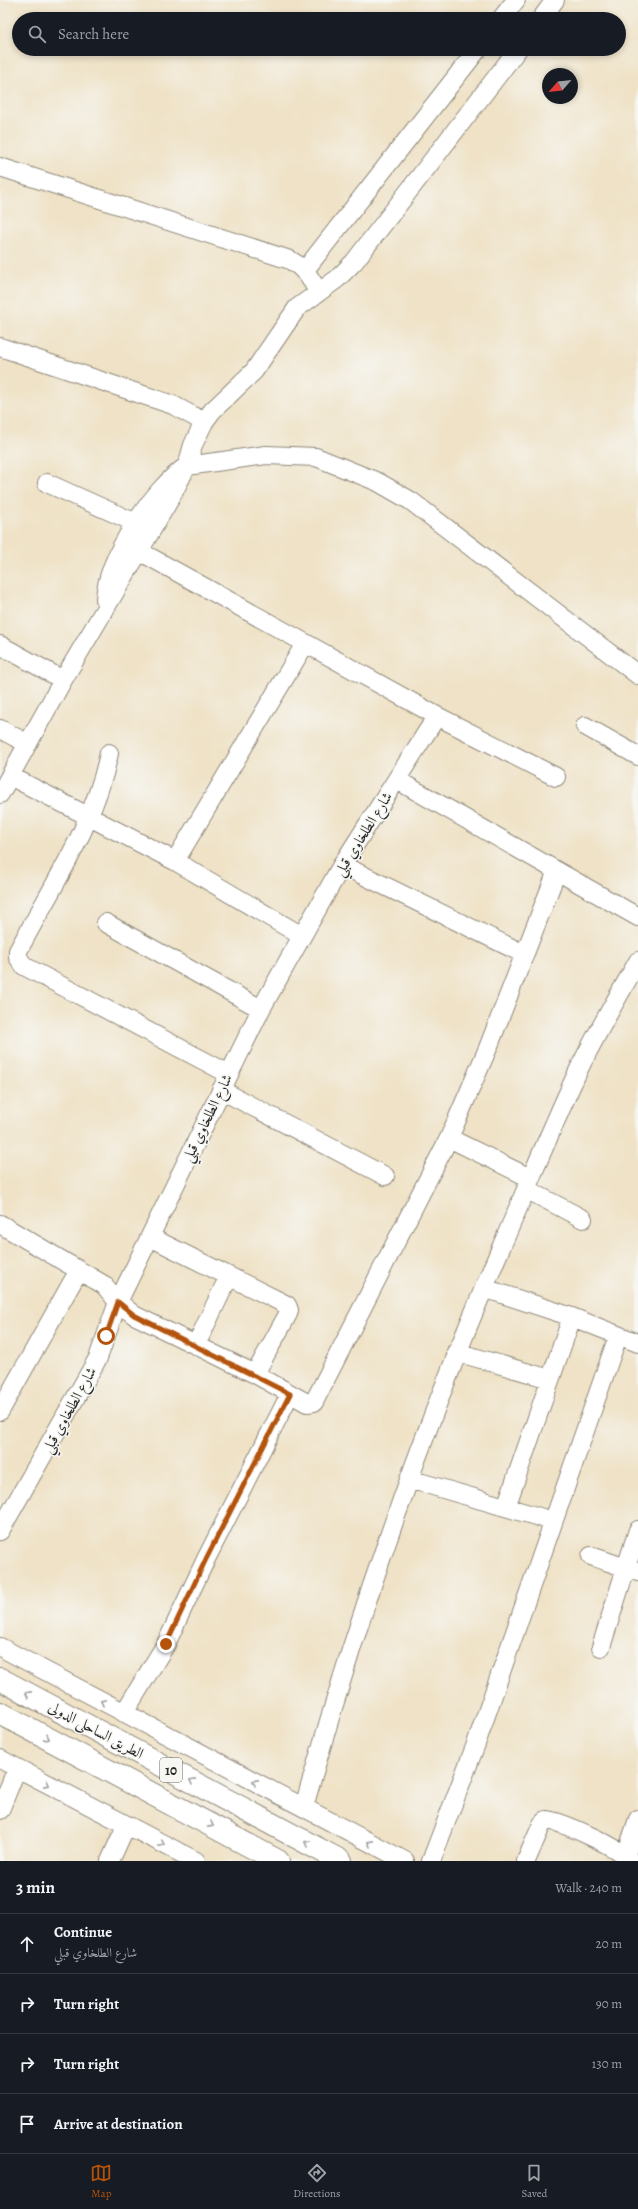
<!DOCTYPE html>
<html lang="en">
<head>
<meta charset="utf-8">
<style>
  body { margin:0; font-family:Alegreya,Amiri,serif; background:#242831; color:#f1f3f6 }
  .compass { position:absolute; left:542px; top:68px; width:36px; height:36px; border-radius:50%; background:#171b24; box-shadow:0 2px 6px #0003; rotate:242deg }
  .stop { position:absolute; width:12px; height:12px; margin:-9px; border:3px solid #b45309; border-radius:50%; background:#fff }
  .stop.end { background:#b45309; border-color:#fff; box-shadow:0 1px 4px #0008 }
  .list { margin:0; padding:0; list-style:none }
  h2 { display:flex; justify-content:space-between; align-items:center; height:52px; margin:0; padding:0 16px; font-size:17px }
  h2 small { font-size:13px; font-weight:400; color:#9ea1a6 }
  .list li { display:grid; grid-template-columns:26px 1fr auto; gap:12px; align-items:center; box-sizing:border-box; height:60px; padding:0 16px; border-top:1px solid #363941 }
  .list b { display:block; font-size:15px; white-space:nowrap }
  .list p { margin:0; font-size:13px; white-space:nowrap; color:#9ea1a6 }
  .list em { font-size:13px; font-style:normal; color:#9ea1a6 }
  .icon { flex:none; width:22px; height:22px; fill:none; stroke:currentColor; stroke-width:2; stroke-linecap:round; stroke-linejoin:round }
  .map { position:relative; flex:none; width:638px; height:1861px; overflow:hidden }
  .search { position:absolute; background:#171b24; box-shadow:0 2px 6px #0003; left:12px; right:12px; top:12px; height:44px; display:flex; align-items:center; gap:10px; box-sizing:border-box; padding:0 14px; border-radius:22px; color:#9ea1a6; font-size:15px }
  .sheet { height:292px; background:#171b24 }
  nav { display:flex; justify-content:space-around; align-items:center; box-sizing:border-box; height:56px; border-top:1px solid #363941; background:#171b24; font-size:11px; color:#9ea1a6 }
  nav a { display:grid; justify-items:center; gap:2px }
  nav .on { color:#b45309 }
  .map>svg:first-child { display:block }
</style>
</head>
<body>
<div class="map">
<svg width="638" height="1861" viewBox="0 0 638 1861">
  <rect width="100%" height="100%" fill="#f6f6f2"/>
  <filter id="ink" filterUnits="userSpaceOnUse"><feTurbulence type="fractalNoise" baseFrequency=".025" numOctaves="2"/><feDisplacementMap in="SourceGraphic" scale="8" xChannelSelector="R" yChannelSelector="G"/><feConvolveMatrix kernelMatrix="1 2 1 2 8 2 1 2 1" color-interpolation-filters="sRGB"/></filter>
  <filter id="wash" filterUnits="userSpaceOnUse"><feTurbulence type="fractalNoise" baseFrequency=".012" numOctaves="4" result="noise"/><feDisplacementMap in="SourceGraphic" scale="16" xChannelSelector="R" yChannelSelector="G"/><feGaussianBlur stdDeviation="0.9" result="paint"/><feColorMatrix in="noise" values="0 0 0 0 0 0 0 0 0 0 0 0 0 0 0 0 0 1.4 0 .05"/><feComposite in="paint" operator="in"/></filter>
  <g filter="url(#wash)">
    <rect width="100%" height="100%" fill="#efe2c6"/>
  </g>
  <g filter="url(#ink)">
    <g fill="none" stroke-linecap="round" stroke-linejoin="round">
      <defs>
        <path id="minor" d="M501,19l15,-19
          M541,19l14,-19
          M0,167l290,93c14,8 22,18 28,33
          M305,270l173,-221
          M0,347l173,58 31,17
          M47,483l89,40
          M139,551l298,165 119,61
          M105,599c2,-41 48,-111 82,-133l79,-11 50,2 62,25 33,19 227,174
          M0,645l63,35
          M585,726l53,30
          M0,729l28,15
          M109,753c-14,71 -58,135 -91,198v6l6,9 205,108
          M10,776l165,85 127,75
          M397,780l241,137
          M0,794l63,-114 107,-181 17,-33 6,-21 11,-23 8,-11 42,-40 43,-63 40,-29 17,-17 164,-213
          M175,861l130,-217
          M342,865l182,89
          M106,923l155,86
          M221,1090l164,86
          M449,1138l81,40
          M526,1189l57,30
          M0,1224l104,61 14,17 16,13 121,59 52,29 7,-1 135,-264 39,-90 69,-177
          M150,1237l137,68 2,5 -1,4 -33,60
          M484,1288l88,29 66,26
          M196,1345l33,-69
          M456,1352l94,27
          M0,1411l79,-141
          M409,1479l144,42
          M506,1507l66,-190
          M0,1531l98,-173 20,-56 143,-293 81,-144 95,-149
          M591,1556l47,16
          M0,1647l405,214
          M601,1647l37,-117
          M124,1713l42,-69 40,-85 84,-165
          M0,1759l196,102
          M304,1807c53,-189 118,-376 196,-557 26,-60 51,-121 79,-181 18,-37 39,-72 59,-108
          M0,1810l17,-42
          M626,1855l12,-36
          M110,1861l16,-35
          M431,1861l45,-117 142,-408
          M526,1861l16,-37 4,-4c15,1 77,29 84,41"/>
        <path id="highway" d="M0,1679l341,182
          M0,1713l278,148"/>
      </defs>
      <!-- minor casing -->
      <use href="#minor" stroke="#8d8678" stroke-width="20"/>
      <!-- highway casing -->
      <use href="#highway" stroke="#8d8678" stroke-width="24"/>
      <!-- minor -->
      <use href="#minor" stroke="#fff" stroke-width="18"/>
      <!-- highway -->
      <use href="#highway" stroke="#fff" stroke-width="22"/>
    </g>
    <!-- one-way arrows -->
    <defs><path id="oneway-chevron" d="M-2-3.5L2.5 0L-2 3.5" fill="none" stroke-width="1.6" stroke-linecap="round" stroke-linejoin="round"/></defs>
    <g stroke="#a0a0a0">
      <use href="#oneway-chevron" transform="translate(28 1694) rotate(-152)"/>
      <use href="#oneway-chevron" transform="translate(103 1702) rotate(-152)"/>
      <use href="#oneway-chevron" transform="translate(47 1738) rotate(28)"/>
      <use href="#oneway-chevron" transform="translate(192 1781) rotate(-152)"/>
      <use href="#oneway-chevron" transform="translate(255 1782) rotate(-152)"/>
      <use href="#oneway-chevron" transform="translate(47 1784) rotate(28)"/>
      <use href="#oneway-chevron" transform="translate(211 1825) rotate(28)"/>
      <use href="#oneway-chevron" transform="translate(307 1843) rotate(-152)"/>
      <use href="#oneway-chevron" transform="translate(370 1843) rotate(-152)"/>
      <use href="#oneway-chevron" transform="translate(162 1844) rotate(27)"/>
    </g>
  </g>
  <g fill="none" stroke-linecap="round" stroke-linejoin="round" filter="url(#ink)">
    <!-- route -->
    <path stroke="#b45309" stroke-width="5" d="M106,1336l12,-34 16,13 156,79 -84,165 -40,85"/>
  </g>
  <g text-anchor="middle" dominant-baseline="central" stroke-width="3" stroke-linejoin="round" paint-order="stroke">
    <!-- shield labels -->
    <rect fill="#f6f6f2" stroke="#686867" stroke-width="1" x="160" y="1758" width="22" height="24" rx="3"/>
    <g font-size="14" font-weight="bold" fill="#2b2b2b">
      <text x="171" y="1770">10</text>
    </g>
    <!-- street labels -->
    <g font-size="15" fill="#2b2b2b" stroke="#f6f6f2">
      <text transform="translate(363 834) rotate(-58)">شارع الطلخاوي قبلي</text>
      <text transform="translate(207 1118) rotate(-64)">شارع الطلخاوي قبلي</text>
      <text transform="translate(69 1410) rotate(-61)">شارع الطلخاوي قبلي</text>
      <text transform="translate(96 1730) rotate(28)">الطريق الساحلى الدولى</text>
    </g>
  </g>
</svg>
<svg class="compass" viewBox="-18 -18 36 36"><path d="M0-13l5 13h-10z" fill="#e53935"/><path d="M0 13l5-13h-10z" fill="#9ea1a6"/></svg>
<div class="stop" style="left:106px;top:1336px"></div>
<div class="stop end" style="left:166px;top:1644px"></div>
<div class="search"><svg class="icon" aria-label="search" viewBox="0 0 24 24"><circle cx="10" cy="10" r="6"/><path d="M15 15l6 6"/></svg>Search here</div>
</div>
<section class="sheet">
<h2>3 min<small>Walk · 240 m</small></h2>
<ul class="list">
<li><svg class="icon" aria-label="ahead" viewBox="0 0 24 24"><path d="M12 20V5M6 11l6-6 6 6"/></svg><div><b>Continue</b><p>شارع الطلخاوي قبلي</p></div><em>20 m</em></li>
<li><svg class="icon" aria-label="right" viewBox="0 0 24 24"><path d="M7 20v-9h11M14 6l5 5-5 5"/></svg><div><b>Turn right</b></div><em>90 m</em></li>
<li><svg class="icon" aria-label="right" viewBox="0 0 24 24"><path d="M7 20v-9h11M14 6l5 5-5 5"/></svg><div><b>Turn right</b></div><em>130 m</em></li>
<li><svg class="icon" aria-label="arrive" viewBox="0 0 24 24"><path d="M6 21V4h12l-3 4 3 4H6"/></svg><div><b>Arrive at destination</b></div></li>
</ul>
</section>
<nav>
<a class="on"><svg class="icon" aria-label="map" viewBox="0 0 24 24"><path d="M3 6l6-2 6 2 6-2v14l-6 2-6-2-6 2zM9 4v14M15 6v14"/></svg>Map</a>
<a><svg class="icon" aria-label="directions" viewBox="0 0 24 24"><path d="M12 3l9 9-9 9-9-9zM9 14v-3h6M13 9l2 2-2 2"/></svg>Directions</a>
<a><svg class="icon" aria-label="saved" viewBox="0 0 24 24"><path d="M7 4h10v16l-5-4-5 4z"/></svg>Saved</a>
</nav>
</body>
</html>
